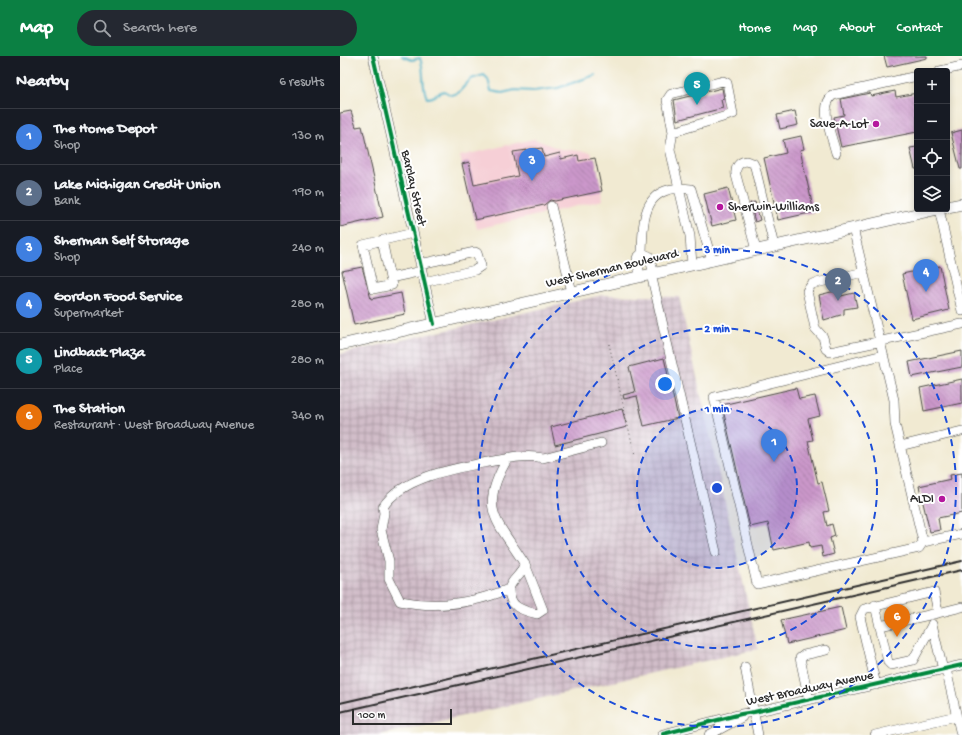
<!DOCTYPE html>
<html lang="en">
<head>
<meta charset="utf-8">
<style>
  body { margin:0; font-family:"Gochi Hand",sans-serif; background:#242831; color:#f1f3f6 }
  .controls { position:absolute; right:12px; top:12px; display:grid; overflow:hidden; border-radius:4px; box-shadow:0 2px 6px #0003 }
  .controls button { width:36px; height:36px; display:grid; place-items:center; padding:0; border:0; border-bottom:1px solid #363941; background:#171b24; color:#f1f3f6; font:20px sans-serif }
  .scale { position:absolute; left:12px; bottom:10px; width:100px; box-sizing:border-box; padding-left:4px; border:2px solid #2b2b2b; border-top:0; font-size:11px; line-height:14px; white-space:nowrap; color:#2b2b2b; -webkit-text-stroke:3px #fff; paint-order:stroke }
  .you { position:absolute; left:325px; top:328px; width:14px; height:14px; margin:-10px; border:3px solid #fff; border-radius:50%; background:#1a73e8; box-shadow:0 0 0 6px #1a73e833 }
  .badge { display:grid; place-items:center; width:26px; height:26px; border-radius:50%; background:#0b8043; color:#fff; font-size:13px; font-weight:700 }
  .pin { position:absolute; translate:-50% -33px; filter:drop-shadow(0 1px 2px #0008) }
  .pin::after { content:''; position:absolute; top:21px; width:14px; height:12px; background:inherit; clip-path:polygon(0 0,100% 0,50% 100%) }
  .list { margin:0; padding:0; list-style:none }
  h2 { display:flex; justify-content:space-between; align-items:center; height:52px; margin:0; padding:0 16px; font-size:17px }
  h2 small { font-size:13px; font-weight:400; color:#9ea1a6 }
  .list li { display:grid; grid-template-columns:26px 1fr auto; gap:12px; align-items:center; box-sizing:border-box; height:56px; padding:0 16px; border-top:1px solid #363941 }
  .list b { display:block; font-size:15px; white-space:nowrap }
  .list p { margin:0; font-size:13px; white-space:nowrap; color:#9ea1a6 }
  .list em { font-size:13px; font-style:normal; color:#9ea1a6 }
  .icon { flex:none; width:22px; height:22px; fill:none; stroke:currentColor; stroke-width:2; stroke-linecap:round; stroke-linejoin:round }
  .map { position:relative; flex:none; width:622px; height:679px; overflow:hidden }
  header { display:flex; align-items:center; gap:24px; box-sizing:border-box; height:56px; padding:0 20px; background:#0b8043; color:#fff }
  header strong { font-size:19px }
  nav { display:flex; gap:22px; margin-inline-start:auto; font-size:14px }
  .search { width:280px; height:36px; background:#242831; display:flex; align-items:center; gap:10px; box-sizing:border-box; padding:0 14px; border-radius:22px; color:#9ea1a6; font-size:15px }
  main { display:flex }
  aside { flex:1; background:#171b24 }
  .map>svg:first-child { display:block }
</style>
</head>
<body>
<header>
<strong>Map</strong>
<div class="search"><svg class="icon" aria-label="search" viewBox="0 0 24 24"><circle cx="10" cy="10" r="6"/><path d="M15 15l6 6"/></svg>Search here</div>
<nav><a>Home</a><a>Map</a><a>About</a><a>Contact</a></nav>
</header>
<main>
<aside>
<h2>Nearby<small>6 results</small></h2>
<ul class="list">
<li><span class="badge" style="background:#3f7fe0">1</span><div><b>The Home Depot</b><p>Shop</p></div><em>130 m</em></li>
<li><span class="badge" style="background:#5c6f8a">2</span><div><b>Lake Michigan Credit Union</b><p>Bank</p></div><em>190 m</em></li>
<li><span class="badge" style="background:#3f7fe0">3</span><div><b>Sherman Self Storage</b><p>Shop</p></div><em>240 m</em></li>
<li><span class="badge" style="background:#3f7fe0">4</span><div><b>Gordon Food Service</b><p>Supermarket</p></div><em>280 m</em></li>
<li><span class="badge" style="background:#0f9aa8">5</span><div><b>Lindback Plaza</b><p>Place</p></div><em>280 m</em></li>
<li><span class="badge" style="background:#e8710a">6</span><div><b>The Station</b><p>Restaurant · West Broadway Avenue</p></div><em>340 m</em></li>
</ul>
</aside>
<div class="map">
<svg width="622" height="679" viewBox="0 0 622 679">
  <defs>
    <pattern id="industrial-grid" width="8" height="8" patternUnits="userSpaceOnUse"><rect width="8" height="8" fill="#d1bdc9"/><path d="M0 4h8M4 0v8" fill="none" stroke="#aa9aa3"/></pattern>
    <pattern id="building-back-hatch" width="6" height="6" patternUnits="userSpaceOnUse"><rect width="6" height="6" fill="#cb97ca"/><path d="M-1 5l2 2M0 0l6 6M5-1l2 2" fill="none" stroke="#a57ba4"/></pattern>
  </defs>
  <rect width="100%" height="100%" fill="#fff"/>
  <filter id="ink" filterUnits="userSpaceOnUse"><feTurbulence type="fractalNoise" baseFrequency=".025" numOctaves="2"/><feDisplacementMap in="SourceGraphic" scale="8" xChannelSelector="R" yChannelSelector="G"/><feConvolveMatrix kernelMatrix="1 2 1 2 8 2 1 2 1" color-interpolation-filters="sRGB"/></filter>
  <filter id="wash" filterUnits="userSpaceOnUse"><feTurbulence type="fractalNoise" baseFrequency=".012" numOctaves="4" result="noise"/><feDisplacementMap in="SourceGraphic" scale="16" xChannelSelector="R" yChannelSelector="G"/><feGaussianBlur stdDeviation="0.9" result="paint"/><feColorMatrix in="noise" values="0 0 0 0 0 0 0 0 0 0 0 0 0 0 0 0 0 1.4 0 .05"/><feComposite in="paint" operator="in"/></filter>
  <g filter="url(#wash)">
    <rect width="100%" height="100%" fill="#f1ead2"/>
    <!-- built -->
    <path fill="#f6cfd6" d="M194,83l26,10 31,3 12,48 -126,29 -17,-73z"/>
    <!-- industrial -->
    <path fill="url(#industrial-grid)" d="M263,239l76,2 79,352 -379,86h-39v-381z"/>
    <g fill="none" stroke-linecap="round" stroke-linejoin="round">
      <!-- stream -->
      <path stroke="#47afc6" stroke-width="2" d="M62,0l10,4 8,-2c5,13 1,27 7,40 7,0 10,-5 17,-7l7,4 7,-2 13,-14 13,-4 4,4 3,12 11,2 13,-3 18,1 25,-3 37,-13"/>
    </g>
    <g id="blocks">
      <!-- building -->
      <path fill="url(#building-back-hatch)" d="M544,0h43v2l-40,9z
        M382,32l2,11 -3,1 2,8 -46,12 -3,-20z
        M555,35l1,6 21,-4v39l-76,15 -7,-30 10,-2 -3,-16 29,-6 1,3z
        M11,55l5,16 6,-1 21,91 -43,10v-114z
        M455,55l3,14 -18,4 -3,-14z
        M622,74v39h-2l-9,-36z
        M461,80l3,13 -4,1 14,62 -36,8 -14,-62 22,-5 -3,-13z
        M577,91v22h-2l-5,-21z
        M202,92l2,9 16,-4 1,6 17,-4 1,6 16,-3 7,33 -47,10 -5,-1 -6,5 -69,15 -13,-56 7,-2 5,23 44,-9 -5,-24z
        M388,132l8,32 -24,6 -8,-32z
        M415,146l5,18 -5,2 -5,-19z
        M600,210l9,44 -37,9 -10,-45z
        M22,211l9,32 30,-6 4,21 -51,11 -12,-54z
        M499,234l2,6 13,-3 3,14 -13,2v5l-20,6 -5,-25z
        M622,295v16l-50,10 -3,-15z
        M324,302l14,60 -34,8 -7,-30 -13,3 -1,-4 12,-3 -6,-25z
        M622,323v24l-38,8 -4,-23z
        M456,332l3,11 16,-3 5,20 -12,3 5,21 -5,1 10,42 4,-1 7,29 -5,1 3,14 5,-2 3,12 -5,2 4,16 -11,3 -2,-11 -11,2 -1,-6 -35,8 -6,-27 -18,4 -28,-122z
        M282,353l5,18 -72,18 -4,-18z
        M622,417v40l-24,5 2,12 -10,2 -11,-46 32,-7 -1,-4z
        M501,551l5,23 -59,14 -6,-24z"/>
    </g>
  </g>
  <g filter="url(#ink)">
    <use href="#blocks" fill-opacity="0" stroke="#494844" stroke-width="1"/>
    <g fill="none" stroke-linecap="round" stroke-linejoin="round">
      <defs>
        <path id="minor" d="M33,0l61,268
          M600,15l22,-5
          M333,76l60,-18 -6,-31 -4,-2 -52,13 -4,6 6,32 -3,17 20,87 2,29
          M496,97c-4,-17 -18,-46 -3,-58l84,-19
          M211,150l21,86
          M599,153l23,102
          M513,172l41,172 1,24 28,118 39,-8
          M73,177l-50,12 10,44 19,-4 -2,-7 32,-7
          M42,184l8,38
          M416,194l-20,-75c-1,-7 2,-13 10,-14l7,2 2,4 19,79
          M302,197c1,-35 1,-70 49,-64l21,72
          M80,208l55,-12 2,1 4,13 -6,4 -51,12
          M524,216l-52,12 -5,7 8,37 8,9 3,12 4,3 132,-28
          M311,218l65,278
          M300,221l-3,-19 5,-5 7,3 5,18
          M543,299l-169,42 43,187 162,-36 4,-6
          M560,390l62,-15
          M168,402c-31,52 -11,62 16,105 -1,12 -12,15 -15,26 -35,14 -71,20 -109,12l-11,-22v-18l-8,-31 3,-17 -1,-6c19,-30 73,-39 105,-45 17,-3 38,-8 55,-4l58,-15
          M169,533c0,18 12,21 28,25l6,-4 -18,-46
          M535,549l13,57 3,3 22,-5 19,-35
          M592,568l11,46
          M540,570l58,-13
          M405,611l13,68
          M606,613l15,66
          M536,629l-16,-68 4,-8 70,-17 4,21 24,-6
          M469,644l-9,-42 4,-3 22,-5
          M323,678l78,-20 13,-2 208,-47
          M369,679l33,-18
          M535,679l81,-19"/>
        <path id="major" d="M607,151l15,-3
          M0,289l598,-136"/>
      </defs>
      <!-- minor casing -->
      <use href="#minor" stroke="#494844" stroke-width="10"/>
      <!-- major casing -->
      <use href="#major" stroke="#494844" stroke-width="12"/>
      <!-- path -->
      <path stroke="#494844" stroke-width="1" stroke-dasharray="1 3" stroke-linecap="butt" d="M269,288l26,112"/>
      <!-- minor -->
      <use href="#minor" stroke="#fff" stroke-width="9"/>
      <!-- major -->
      <use href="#major" stroke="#fff" stroke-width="11"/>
      <!-- rail -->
      <path stroke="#2b2b2b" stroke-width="2" d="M0,647l622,-142
        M0,656l622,-142"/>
      <defs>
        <path id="cycleway" d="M33,0l61,268
          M323,678l78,-20 13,-2 208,-47"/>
      </defs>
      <!-- cycleway casing -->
      <use href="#cycleway" stroke="#fff" stroke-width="6"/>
      <!-- cycleway -->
      <use href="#cycleway" stroke="#00873e" stroke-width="4"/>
    </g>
  </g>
  <!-- distance rings -->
  <circle cx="377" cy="432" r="80" fill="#1d4ed8" fill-opacity=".12"/>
  <g fill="none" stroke="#1d4ed8" stroke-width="2" stroke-dasharray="7 5">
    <circle cx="377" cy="432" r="80"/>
    <circle cx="377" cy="432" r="160"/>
    <circle cx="377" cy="432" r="239"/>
  </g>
  <!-- markers -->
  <g fill="#b5179e" stroke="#fff" stroke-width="1.5">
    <circle cx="536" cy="68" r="4"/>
    <circle cx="380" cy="151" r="4"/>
    <circle cx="602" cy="443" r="4"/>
  </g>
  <g text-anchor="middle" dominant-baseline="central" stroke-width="4" stroke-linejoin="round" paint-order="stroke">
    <!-- poi labels -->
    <g font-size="13" fill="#2b2b2b" stroke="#fff" text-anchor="end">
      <text x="528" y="68">Save-A-Lot</text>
      <text x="388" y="151" text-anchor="start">Sherwin-Williams</text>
      <text x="594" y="443">ALDI</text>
    </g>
    <!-- street labels -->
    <g font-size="13" fill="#2b2b2b" stroke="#fff">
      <text transform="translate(73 132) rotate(77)">Barclay Street</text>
      <text transform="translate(272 213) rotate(-13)">West Sherman Boulevard</text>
      <text transform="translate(470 633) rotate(-12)">West Broadway Avenue</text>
    </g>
  </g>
  <circle cx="377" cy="432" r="6" fill="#1d4ed8" stroke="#fff" stroke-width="2"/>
  <g font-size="12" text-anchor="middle" font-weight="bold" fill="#1d4ed8" stroke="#fff" stroke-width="4" stroke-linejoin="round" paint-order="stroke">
    <text x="377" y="197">3 min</text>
    <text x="377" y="276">2 min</text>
    <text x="377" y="356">1 min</text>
  </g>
</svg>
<div class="controls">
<button>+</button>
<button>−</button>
<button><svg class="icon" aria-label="locate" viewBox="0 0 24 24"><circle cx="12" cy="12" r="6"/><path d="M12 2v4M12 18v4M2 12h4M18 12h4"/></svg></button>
<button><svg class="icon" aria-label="layers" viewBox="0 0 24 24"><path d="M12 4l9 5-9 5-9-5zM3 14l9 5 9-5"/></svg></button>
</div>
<div class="scale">100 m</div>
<div class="you"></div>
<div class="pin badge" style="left:434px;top:406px;background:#3f7fe0">1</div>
<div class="pin badge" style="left:498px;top:245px;background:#5c6f8a">2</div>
<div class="pin badge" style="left:192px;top:125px;background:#3f7fe0">3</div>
<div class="pin badge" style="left:586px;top:236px;background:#3f7fe0">4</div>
<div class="pin badge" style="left:357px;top:49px;background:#0f9aa8">5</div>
<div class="pin badge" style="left:557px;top:581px;background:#e8710a">6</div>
</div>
</main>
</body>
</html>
